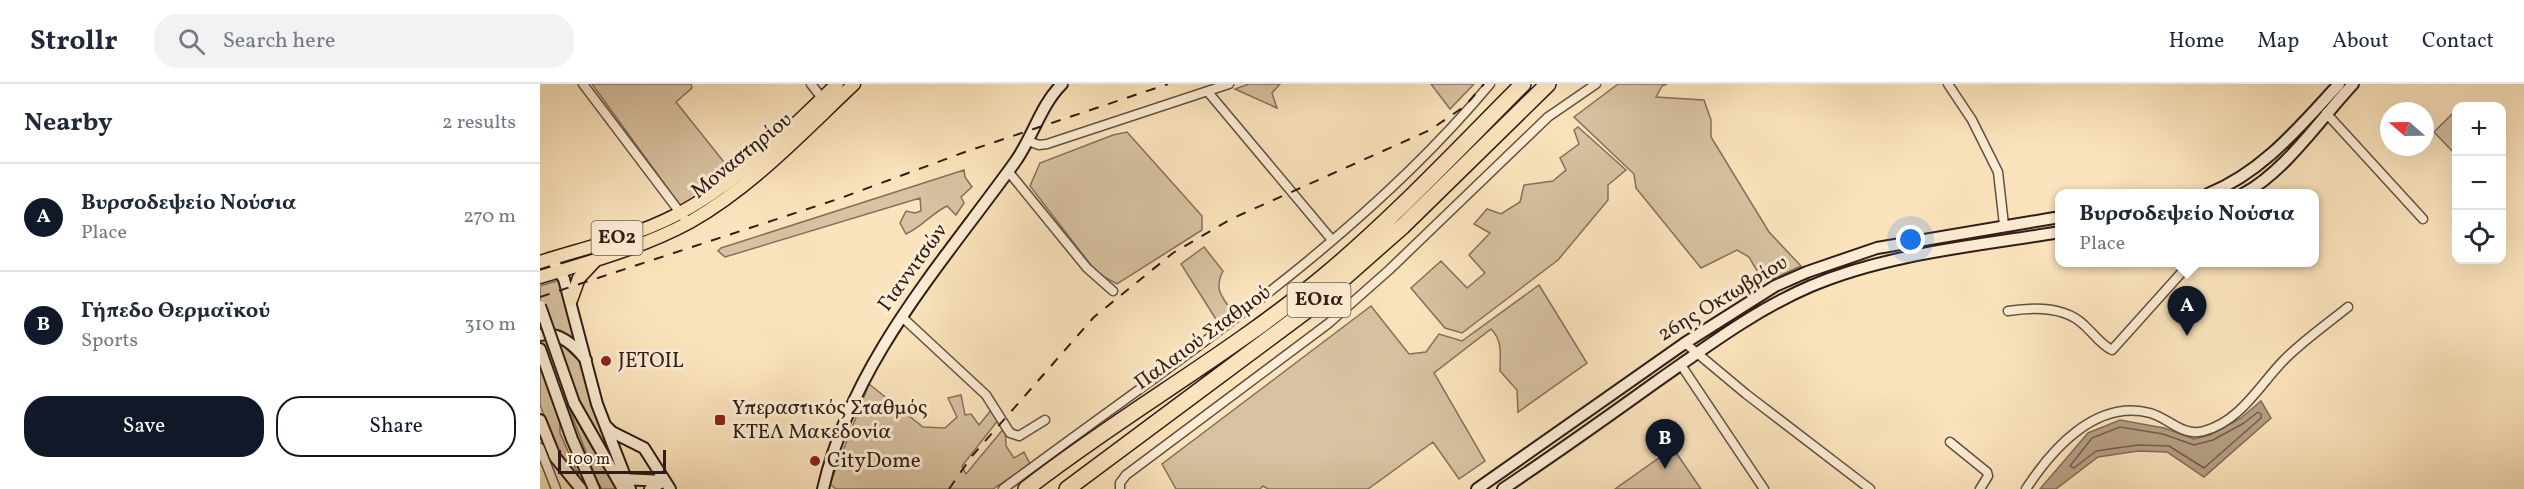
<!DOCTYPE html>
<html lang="en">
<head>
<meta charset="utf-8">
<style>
  body { margin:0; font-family:Vollkorn,serif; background:#f2f2f3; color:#1f2937 }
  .controls { position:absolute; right:18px; top:18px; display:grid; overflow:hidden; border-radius:12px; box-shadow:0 6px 24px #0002 }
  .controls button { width:54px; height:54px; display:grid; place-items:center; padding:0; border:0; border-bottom:2px solid #e0e1e3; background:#fff; color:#1f2937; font:30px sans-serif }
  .compass { position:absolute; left:1840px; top:18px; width:54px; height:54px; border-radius:50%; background:#fff; box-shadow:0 6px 24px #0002; rotate:290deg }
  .scale { position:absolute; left:18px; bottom:15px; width:108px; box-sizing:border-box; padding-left:6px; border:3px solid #301d16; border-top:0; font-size:16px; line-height:21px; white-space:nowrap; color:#301d16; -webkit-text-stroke:4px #fcedd4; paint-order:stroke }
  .you { position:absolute; left:1371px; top:156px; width:21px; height:21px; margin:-15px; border:4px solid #fff; border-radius:50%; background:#1a73e8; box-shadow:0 0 0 9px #1a73e833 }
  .badge { display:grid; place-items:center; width:39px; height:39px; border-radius:50%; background:#111827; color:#fff; font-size:20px; font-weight:700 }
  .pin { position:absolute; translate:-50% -50px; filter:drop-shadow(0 2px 3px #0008) }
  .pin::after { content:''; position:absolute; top:32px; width:21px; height:18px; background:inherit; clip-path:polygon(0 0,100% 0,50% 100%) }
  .popup { position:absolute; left:1515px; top:105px; width:264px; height:78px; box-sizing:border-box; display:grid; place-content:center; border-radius:12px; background:#fff; filter:drop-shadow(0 2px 4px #0005); font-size:20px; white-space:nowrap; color:#747a83 }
  .popup b { font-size:22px; color:#1f2937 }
  .popup::after { content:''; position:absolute; left:50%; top:100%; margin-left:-12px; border:12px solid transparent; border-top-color:#fff }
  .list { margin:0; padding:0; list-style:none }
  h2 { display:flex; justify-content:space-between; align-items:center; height:78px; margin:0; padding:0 24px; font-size:26px }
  h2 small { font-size:20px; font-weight:400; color:#747a83 }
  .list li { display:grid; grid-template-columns:39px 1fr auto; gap:18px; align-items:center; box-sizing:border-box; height:108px; padding:0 24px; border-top:2px solid #e0e1e3 }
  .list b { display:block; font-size:22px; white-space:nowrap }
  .list p { margin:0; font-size:20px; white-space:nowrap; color:#747a83 }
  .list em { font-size:20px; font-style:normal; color:#747a83 }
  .actions { display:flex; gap:12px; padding:18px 24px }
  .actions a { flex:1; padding:14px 0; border:2px solid #111827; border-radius:24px; text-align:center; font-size:21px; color:#111827 }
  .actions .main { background:#111827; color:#fff }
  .icon { flex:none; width:33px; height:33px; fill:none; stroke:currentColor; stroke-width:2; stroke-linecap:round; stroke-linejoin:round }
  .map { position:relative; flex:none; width:1984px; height:405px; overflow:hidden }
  header { display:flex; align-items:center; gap:36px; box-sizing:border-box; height:84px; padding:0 30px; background:#fff; border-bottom:2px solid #e0e1e3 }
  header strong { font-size:28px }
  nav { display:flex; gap:33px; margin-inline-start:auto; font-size:21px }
  .search { width:420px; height:54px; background:#f2f2f3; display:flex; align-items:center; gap:15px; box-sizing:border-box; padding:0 21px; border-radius:24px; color:#747a83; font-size:22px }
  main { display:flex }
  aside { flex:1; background:#fff }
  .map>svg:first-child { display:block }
</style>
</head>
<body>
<header>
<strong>Strollr</strong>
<div class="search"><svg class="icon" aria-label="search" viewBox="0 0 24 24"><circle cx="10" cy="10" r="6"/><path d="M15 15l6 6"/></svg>Search here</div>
<nav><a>Home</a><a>Map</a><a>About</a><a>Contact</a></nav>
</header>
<main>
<aside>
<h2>Nearby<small>2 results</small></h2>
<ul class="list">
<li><span class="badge">A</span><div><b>Βυρσοδεψείο Νούσια</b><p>Place</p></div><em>270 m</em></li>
<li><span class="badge">B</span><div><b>Γήπεδο Θερμαϊκού</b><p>Sports</p></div><em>310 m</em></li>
</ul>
<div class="actions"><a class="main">Save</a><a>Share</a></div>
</aside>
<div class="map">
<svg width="1984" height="405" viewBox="0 0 1984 405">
  <rect width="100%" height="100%" fill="#fbe4bd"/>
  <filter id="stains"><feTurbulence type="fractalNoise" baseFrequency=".00333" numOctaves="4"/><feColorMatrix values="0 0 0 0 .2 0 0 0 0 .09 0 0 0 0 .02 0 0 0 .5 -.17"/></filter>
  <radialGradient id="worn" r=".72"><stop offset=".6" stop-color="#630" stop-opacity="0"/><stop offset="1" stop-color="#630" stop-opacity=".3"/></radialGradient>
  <!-- green -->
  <path fill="#d8c2a1" stroke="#84705c" stroke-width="1.5" d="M52,0h99l1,4 -16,14 56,70 -50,36z
    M709,0h31l-8,9 5,15 -42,-19z
    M891,0h43l-24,25z
    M1078,0h49l-5,2 -6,11 48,3 7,20v17l58,95 32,34 -28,13 -13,-3 -11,-19 -12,-7 -36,18 -65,-80 -2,-14 -60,-57z
    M1916,26v45l-22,-23z
    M1038,43l48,43 -18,15v15l-50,60 -96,73 -17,-5 -34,-40 30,-27 26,27 18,-15 -16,-18 21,-22 -16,-9 13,-15 14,5 19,-12 4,-17 29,-4 13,-11 -6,-12 19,-14 -5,-14z
    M587,48l75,84v14l-85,54 -20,-11 -67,-87 10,-23 73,-28z
    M424,86l1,7 7,10 -11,10 3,6 -8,12 -9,-9c-16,8 -24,20 -41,28l-6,-11 6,-12 9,2 6,-2 -1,-13 -195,59 -7,-6 3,-3z
    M664,163l19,24c-9,18 -2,25 9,40l-13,13 -38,-60z
    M20,196l15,59 -15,-9 -20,-1v-43z
    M999,201l48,78 -69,49 -1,-22 -17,-19c0,-16 3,-30 -9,-42l-57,44 51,88 -26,18 -26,-37 -65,47h-100l-5,-3 -3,3h-84l-14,-25 209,-158 38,48 17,-2 13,-18 23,7z
    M5,255l13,2 21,20 31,94 -31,-55 -17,-48 -22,7v-18z
    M0,282l20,51v16l22,50 -23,-29 -19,-49z
    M329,300l54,43 22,1 12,-11 -9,-19 13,-3 4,20 6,-1 8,11 13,-16 7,10 -37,47 4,8 39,-47 1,19 8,12 10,-6 6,12 -37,25h-157l-6,-5z
    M28,322l48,83h-14l-4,-6z
    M1133,364l28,41h-86z"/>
  <!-- water -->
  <path fill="#b6a084" stroke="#806c58" stroke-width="1.5" d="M1721,317l10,17 -67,59 -37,-25 -29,-1 -40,6 -42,32h-16l48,-56 32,-13 44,8 30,11 16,-4 31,-17z"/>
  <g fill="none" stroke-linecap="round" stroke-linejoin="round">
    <!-- shore -->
    <path stroke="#735e4d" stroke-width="1.5" d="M1718,328l3,2v4l-57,50 -35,-22 -31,-1 -42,6 -22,17 -4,-2 22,-28 28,-11 43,7 31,11 19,-5 31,-17z"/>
    <defs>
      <path id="street" d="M43,0l105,139
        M271,0l11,14
        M1408,0l24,36 26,52 6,53
        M668,8l124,148
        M1786,29l97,106
        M488,57l11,4 8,-1 182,-60
        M468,87l79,97 26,23
        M1468,227c25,-4 57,-5 76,14 9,8 18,21 28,25l79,-88
        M362,233l84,78 24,38 9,3 26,-16
        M1145,259l61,51 124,95
        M1141,281l83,124
        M1410,358l37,30 1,4 -8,13
        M0,364l16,41
        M463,405c168,-126 351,-242 487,-405
        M580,405v-6l6,-8 203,-152 60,-53 159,-153 48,-33
        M1486,405c26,-40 70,-90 124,-76 19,5 32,24 54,18 37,-10 56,-47 81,-72 19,-19 42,-35 63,-52"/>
      <path id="secondary" d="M1668,110c55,-22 92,-68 131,-110
        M1703,110c42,-22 78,-76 110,-110
        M11,174l13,21 33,125 33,85
        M0,251c19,-4 35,11 46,25
        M0,265l32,90 22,50
        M34,319l49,86
        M0,336l15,37 26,32
        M66,342l6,6 32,16 26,41
        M82,395l42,2
        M110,405l14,-8
        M283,405c29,-127 118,-224 192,-327 18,-25 25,-56 47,-78
        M937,405l208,-146 90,-57 32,-14 70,-24 183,-31
        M963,405c52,-35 103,-71 153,-107 50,-35 99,-72 155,-96 78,-33 166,-40 249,-54"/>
      <path id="primary" d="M0,178c44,-14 93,-25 134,-46 63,-32 113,-84 163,-132
        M0,193c50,-15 104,-30 150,-55 63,-36 112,-89 164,-138
        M31,216l8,-22 16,-17"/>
      <path id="highway" d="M486,405c96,-75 203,-134 297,-212 71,-59 134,-127 200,-193
        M527,405l243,-181 93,-82 145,-142"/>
    </defs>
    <!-- street casing -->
    <use href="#street" stroke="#634f40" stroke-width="11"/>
    <!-- secondary casing -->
    <use href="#secondary" stroke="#301d16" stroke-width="14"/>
    <!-- primary casing -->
    <use href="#primary" stroke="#301d16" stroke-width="15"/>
    <!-- highway casing -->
    <use href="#highway" stroke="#301d16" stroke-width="18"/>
    <!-- street -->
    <use href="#street" stroke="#fcedd4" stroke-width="8"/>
    <!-- secondary -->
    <use href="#secondary" stroke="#fcedd4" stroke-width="10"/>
    <!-- primary -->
    <use href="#primary" stroke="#fbe4bd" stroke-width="12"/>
    <!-- highway -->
    <use href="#highway" stroke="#fbe4bd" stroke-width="15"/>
    <!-- rail -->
    <path stroke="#301d16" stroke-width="2" stroke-dasharray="10 10" stroke-linecap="butt" d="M0,213l298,-98 127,-47 203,-68
      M409,405l23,-33 122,-139 79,-64 58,-34 199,-89 35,-24 19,-22"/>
    <defs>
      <path id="secondary-bridge" d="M0,222l34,97"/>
    </defs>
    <!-- secondary-bridge casing -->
    <use href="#secondary-bridge" stroke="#301d16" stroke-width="14" stroke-linecap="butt"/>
    <!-- secondary-bridge -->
    <use href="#secondary-bridge" stroke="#fcedd4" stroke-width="10"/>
  </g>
  <!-- markers -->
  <g fill="#8f2418" stroke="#fcedd4" stroke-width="2">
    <circle cx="66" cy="277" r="6"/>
    <rect x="174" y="330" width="12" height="12" rx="3"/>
    <circle cx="275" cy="377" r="6"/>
  </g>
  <g text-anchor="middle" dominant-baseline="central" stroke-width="6" stroke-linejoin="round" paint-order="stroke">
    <!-- shield labels -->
    <g fill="#fcedd4" stroke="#6d5b4f" stroke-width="1.5">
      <rect x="51.5" y="137" width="51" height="34" rx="4.5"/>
      <rect x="747.5" y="199" width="63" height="34" rx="4.5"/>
    </g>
    <g font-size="20" font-weight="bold" fill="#301d16">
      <text x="77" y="154">ΕΟ2</text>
      <text x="779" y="216">ΕΟ1α</text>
    </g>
    <!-- street labels -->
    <g font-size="21" fill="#301d16" stroke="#fcedd4">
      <text transform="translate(202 72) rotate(-39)">Μοναστηρίου</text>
      <text transform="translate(373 184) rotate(-54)">Γιαννιτσών</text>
      <text transform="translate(1183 215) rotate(-31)">26ης Οκτωβρίου</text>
      <text transform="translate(663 254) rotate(-36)">Παλαιού Σταθμού</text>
    </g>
    <!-- poi labels -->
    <g font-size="21" fill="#301d16" stroke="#fcedd4" text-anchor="start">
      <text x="78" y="277">JETOIL</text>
      <text x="192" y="324">Υπεραστικός Σταθμός<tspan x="192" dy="24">ΚΤΕΛ Μακεδονία</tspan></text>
      <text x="287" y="377">CityDome</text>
    </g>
  </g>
  <rect width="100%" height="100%" filter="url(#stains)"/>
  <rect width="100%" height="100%" fill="url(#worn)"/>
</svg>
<div class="controls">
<button>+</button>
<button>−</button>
<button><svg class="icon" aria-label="locate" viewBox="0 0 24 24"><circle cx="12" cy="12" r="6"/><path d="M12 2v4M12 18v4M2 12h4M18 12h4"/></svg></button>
</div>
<svg class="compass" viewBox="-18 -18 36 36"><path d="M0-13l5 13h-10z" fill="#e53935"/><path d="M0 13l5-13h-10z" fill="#747a83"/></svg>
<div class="scale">100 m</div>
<div class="you"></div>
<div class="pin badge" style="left:1647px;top:252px">A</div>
<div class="popup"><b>Βυρσοδεψείο Νούσια</b>Place</div>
<div class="pin badge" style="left:1125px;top:385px">B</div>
</div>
</main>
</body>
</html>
